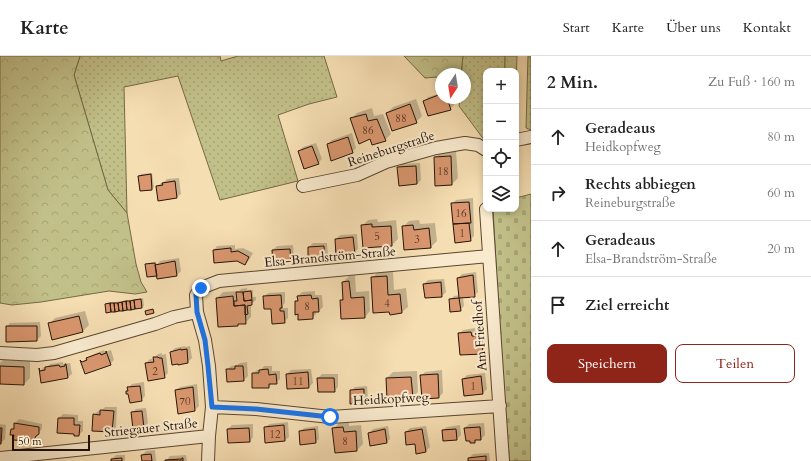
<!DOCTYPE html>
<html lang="de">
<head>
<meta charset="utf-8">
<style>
  body { margin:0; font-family:Cardo,serif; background:#f2f2f2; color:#222 }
  .controls { position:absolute; right:12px; top:12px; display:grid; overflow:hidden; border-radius:8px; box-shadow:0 2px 6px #0003 }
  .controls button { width:36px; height:36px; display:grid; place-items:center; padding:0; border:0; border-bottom:1px solid #e0e0e0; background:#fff; color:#222; font:20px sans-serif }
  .compass { position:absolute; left:435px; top:12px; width:36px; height:36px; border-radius:50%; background:#fff; box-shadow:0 2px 6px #0003; rotate:192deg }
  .scale { position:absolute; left:12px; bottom:10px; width:78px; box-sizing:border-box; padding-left:4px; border:2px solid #261305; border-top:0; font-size:11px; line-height:14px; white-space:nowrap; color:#261305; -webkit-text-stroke:3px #f9eace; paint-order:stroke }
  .stop { position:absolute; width:12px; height:12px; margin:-9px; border:3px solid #1a73e8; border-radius:50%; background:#fff }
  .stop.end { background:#1a73e8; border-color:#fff; box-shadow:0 1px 4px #0008 }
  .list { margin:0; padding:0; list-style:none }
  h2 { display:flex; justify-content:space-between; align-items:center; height:52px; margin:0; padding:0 16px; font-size:17px }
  h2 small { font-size:13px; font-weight:400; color:#767676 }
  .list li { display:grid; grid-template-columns:26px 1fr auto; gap:12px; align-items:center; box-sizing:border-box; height:56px; padding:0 16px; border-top:1px solid #e0e0e0 }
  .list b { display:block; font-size:15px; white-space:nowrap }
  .list p { margin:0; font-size:13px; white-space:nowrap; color:#767676 }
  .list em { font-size:13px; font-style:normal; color:#767676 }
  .actions { display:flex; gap:8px; padding:12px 16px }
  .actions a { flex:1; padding:9px 0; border:1px solid #8f2418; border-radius:8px; text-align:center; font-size:14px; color:#8f2418 }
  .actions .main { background:#8f2418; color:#fff }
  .icon { flex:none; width:22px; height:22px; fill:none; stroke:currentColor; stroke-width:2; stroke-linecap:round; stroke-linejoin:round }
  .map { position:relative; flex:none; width:531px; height:405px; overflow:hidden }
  header { display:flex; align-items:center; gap:24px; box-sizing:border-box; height:56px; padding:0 20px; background:#fff; border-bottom:1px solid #e0e0e0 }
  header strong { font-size:19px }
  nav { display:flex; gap:22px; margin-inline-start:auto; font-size:14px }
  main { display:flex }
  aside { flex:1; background:#fff }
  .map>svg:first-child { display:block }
</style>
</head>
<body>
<header>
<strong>Karte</strong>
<nav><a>Start</a><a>Karte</a><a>Über uns</a><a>Kontakt</a></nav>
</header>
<main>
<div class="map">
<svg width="531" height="405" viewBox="0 0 531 405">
  <defs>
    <pattern id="grass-dots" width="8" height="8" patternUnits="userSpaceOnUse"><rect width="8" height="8" fill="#c2c089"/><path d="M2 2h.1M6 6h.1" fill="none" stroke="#a7a475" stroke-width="1.8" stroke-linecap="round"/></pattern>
    <pattern id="forest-crowns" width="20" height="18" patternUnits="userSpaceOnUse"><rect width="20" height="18" fill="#c2c089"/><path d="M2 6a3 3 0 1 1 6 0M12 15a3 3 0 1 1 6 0" fill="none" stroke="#a7a475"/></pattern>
    <pattern id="cemetery-stones" width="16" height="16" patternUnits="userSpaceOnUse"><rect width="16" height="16" fill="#c2c089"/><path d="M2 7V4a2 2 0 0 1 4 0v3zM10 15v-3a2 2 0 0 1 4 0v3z" fill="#a7a475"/></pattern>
  </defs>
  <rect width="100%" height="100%" fill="#f6deb3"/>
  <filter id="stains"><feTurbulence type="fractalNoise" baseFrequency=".005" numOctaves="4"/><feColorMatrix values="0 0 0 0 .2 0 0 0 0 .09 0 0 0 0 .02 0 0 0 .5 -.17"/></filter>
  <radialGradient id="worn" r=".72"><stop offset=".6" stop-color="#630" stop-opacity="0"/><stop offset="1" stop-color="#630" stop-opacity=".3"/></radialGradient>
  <!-- grass -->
  <path fill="url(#grass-dots)" stroke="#746a47" d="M80,0h140l1,5 17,-5h86l13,41 -28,7 -31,11 20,66 -78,19 -42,-124 -54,11 3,126 -19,-23 -34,-115z
    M463,0h42v15h-19v70h-1l-26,-35 1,-8h5v-24h-4z
    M528,0h3v74l-5,-2z"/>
  <!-- forest -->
  <path fill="url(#forest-crowns)" stroke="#746a47" d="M0,0h80l-6,19 34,115 19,23 9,51 5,18 6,10 -12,2 -26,-3 -68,11 -29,3 -12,-2z
    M404,0h59l-2,18h-20v8l-4,-5 -12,1z
    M505,0h12l-1,32v-17h-11z"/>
  <!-- cemetery -->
  <path fill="url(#cemetery-stones)" stroke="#746a47" d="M531,138v267h-23l-6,-88 -9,-164h23v-11z"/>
  <!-- shadow -->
  <path fill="#0003" d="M441,37v5h11l2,7 -4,4 -25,-8 3,-4z
    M416,43l6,17 -6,6 -29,-9 6,-6z
    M372,52l2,8 9,-2 8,20 -6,6 -15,-2 -19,-19 6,-6z
    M352,77l4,15 -4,4 -24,-8 4,-4z
    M316,87l6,16 -4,4 -19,-12 4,-4z
    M456,95l2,27 -6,6 -16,1 -1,-27 6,-6z
    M420,107l1,17 -4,4 -19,-16 4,-4z
    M152,117l2,14 -2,2 -11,1 -2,-14 2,-2z
    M179,122l2,16 -4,3 -18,3 -2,-13 4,-4 3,-1 3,-3z
    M473,142l1,38 -4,4 -18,-36 4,-4z
    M377,163l1,3 18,-2 2,19 -6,6 -28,2 -2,-21 6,-6z
    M419,164l1,4 15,-1 2,18 -6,6 -28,-20 6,-6z
    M357,178l1,15 -4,4 -18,-14 4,-4z
    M313,187h14l1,13 -4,4h-15v-13z
    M235,189v4l8,-1 10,5 -4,7 -4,4 -31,-14 3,-4z
    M293,189l1,12 -4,4 -17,-11 4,-4z
    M179,202l2,13 -4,4 -31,-10 2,-2 8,-1 1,3 3,-4z
    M393,215l1,19 12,-2 2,19 -6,5 -30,-34 6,-6z
    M476,216l2,20 -4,4 -11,1 1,9 -4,4 -10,-10 4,-4 6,-1 -2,-17 4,-4z
    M355,219l1,17 13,-1 1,20 -5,6 -24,-17 3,-3 -1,-15 6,-6z
    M444,223l2,13 -4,4 -18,-12 4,-4z
    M247,232v2h6v7h3v3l-5,4v13l-6,6h-6l-1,2 -21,-27 6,-6 16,-1 2,-2z
    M315,235v4h7l1,12 -4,4h-3v3l-4,4 -16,-16 3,-3 -1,-3 4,-4z
    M285,236v11l-2,2v3h5v10l-4,4 -12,-14 -8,-11 4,-4z
    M143,242l1,8 -2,1 -36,-2 2,-2z
    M85,255l4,14 -6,6 -34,-7 6,-6z
    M40,266l1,14 -4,4 -30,-13 3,-4z
    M475,272l1,5 9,-1 1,17 -4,4 -23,-19 4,-4z
    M185,290v1l5,-1 2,12 -4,4 -9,2 -8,-12 4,-4z
    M104,294l1,2 6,-2 3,10 -4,4 -28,-2 10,-7z
    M162,297v2l4,-1 2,19 -4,4 -18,-14 4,-4h4v-1l4,-4z
    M3,304l27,1v17l-6,6 -24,-1v-20z
    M63,306v2l7,-1 2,11 -4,3 -28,-6 4,-4h3l3,-3z
    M247,306l1,14 -4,4 -17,-10 4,-4 6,-1 3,-2z
    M264,310h8v5h8v8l-4,4h-4l-3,4 -16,-13 4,-4h4z
    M311,313l2,14 -4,4 -21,1 -1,-14 4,-4z
    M442,314l1,23 -4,4 -16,1 -2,-22 4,-4z
    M417,315l1,21 -6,6 -25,-20 6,-6z
    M485,317l2,16 -4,4 -20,-14 4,-4z
    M322,318h16v13l-4,4 -16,-13z
    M144,326l1,14 -4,4 -14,-9 2,-2v-2l3,-3z
    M197,328l2,22 -4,4 -19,-20 4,-3z
    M367,330l1,13 -4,4 -13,-12 4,-4z
    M105,351h12l-1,20 -4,4 -18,-16 4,-4h3z
    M146,352l2,15 -4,4 -10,1 -2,-15 4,-4z
    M63,358l15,1v6h5v10l-4,4 -20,-17z
    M19,363l23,5v5l-9,10 -18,-5 -3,-5 3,-3v-3z
    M349,365v5l12,-1 2,19 -6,6 -24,-21 6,-6z
    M288,366l1,15 -4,3 -20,-12 4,-4z
    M484,367l1,12 -4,4h-4l-2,3 -10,-14 4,-4z
    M0,368l6,1 -1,14 -4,4h-1z
    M253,368v13l-3,4 -22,-12 4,-4z
    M460,369l1,10 -4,4 -14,-9 4,-3z
    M318,370l1,13 -4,3 -15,-11 4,-3z
    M388,370l2,13 -3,3 -18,-9 4,-4z
    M426,370l4,21 -4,4 -9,2 -1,-10 -10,-11 4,-4z
    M155,394l1,11h-13l-1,-6 4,-4z
    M489,397l1,8h-21v-3l4,-4z
    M116,399h9v6h-13v-2z
    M186,399l1,6h-21l4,-5z"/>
  <!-- building -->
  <path fill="#da976f" stroke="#261305" d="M441,38v4h6l4,12 -23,6 -5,-15z
    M410,48l7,19 -25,8 -6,-18z
    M366,58l2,7 9,-2 9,22 -14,4 -2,-6 -11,5 -9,-26z
    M348,81l5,16 -22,8 -4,-17z
    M312,90l7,18 -15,5 -6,-18z
    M451,100l1,29 -17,1 -1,-29z
    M416,110l1,18 -18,2 -2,-19z
    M151,118l1,16 -12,1 -2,-15z
    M175,125l2,17 -19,3 -2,-15 7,-1 -1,-2z
    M469,146l2,21 -18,1 -2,-21z
    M469,167l2,18 -16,2 -2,-19z
    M372,168v3l19,-1 1,20 -29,2 -2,-23z
    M413,169l1,5 15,-2 2,20 -27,2 -2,-24z
    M353,181l2,17 -19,2 -1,-17z
    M324,190l1,15h-17v-14z
    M231,192v4l7,-1 11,6 -4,8 -8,-4 -23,2 -1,-13z
    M290,193l1,13 -18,1 -1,-13z
    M175,205l2,15 -20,3 -2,-14z
    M155,207l2,13 -10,1 -2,-13z
    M473,219l2,22 -16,1 -2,-20z
    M387,220l1,19 12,-1 2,19 -12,2 -1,-3 -16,1 -2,-36z
    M349,225l2,17 13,-1 1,21 -24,1 -1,-19h3l-1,-18z
    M441,226l1,15 -17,1 -2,-14z
    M251,235l1,9 -8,1 -1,-9z
    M236,236h7l1,9 8,-1v5l-5,1 1,8 -3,1v-10l-11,1v-5h3z
    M281,239l1,13h-2v3h4l1,12 -13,1 -1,-15h-7l-1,-13z
    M311,239l1,4 6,-1 1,14h-6v7l-15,1v-6l-3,1v-14h3l-1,-5z
    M233,240l1,10 11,-1 1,19h-8v2l-20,1 -2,-29z
    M459,242l2,13 -11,1 -1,-13z
    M141,243l1,9 -7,1 -1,-9z
    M134,244l1,9 -4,1 -1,-9z
    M126,245l1,9 -4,1 -1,-9z
    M126,245h4l1,9h-4z
    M122,246l1,9h-4l-1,-8z
    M110,247l1,9 -5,1 -1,-9z
    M110,247h4l1,9h-4z
    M114,247h4l1,8 -4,1z
    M153,253l1,4 -8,2 -1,-4z
    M79,260l4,16 -31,8 -4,-17z
    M6,270h31v15l-31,1z
    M471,276l1,4h10l1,18 -23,1 -2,-22z
    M181,293v1l6,-1 1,14 -10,2v-1l-6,1 -2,-13z
    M106,295l5,14 -26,9 -5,-14 2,2 5,-2 -1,-2 14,-5 1,2 5,-2z
    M153,301h5l1,1h3l3,20 -17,3 -3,-18 9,-1z
    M65,308h1l2,14 -27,5 -2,-15 1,3 5,-1v-3l14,-2 1,2 5,-1z
    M0,310l24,1v18l-24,-1z
    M235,310h8l1,15 -17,1 -1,-13h9z
    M268,313l1,6 7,-1 1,10h-8v4h-17v-15h7v-3z
    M308,316l1,16 -22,1 -1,-15z
    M438,318l1,24 -17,1 -2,-24z
    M481,320l2,18 -19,2 -2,-17z
    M411,321l2,21 -26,1 -1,-21z
    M317,322h17l1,14h-17z
    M140,330l2,15 -12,2 -2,-9h-2v-3h2l-1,-4z
    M193,331l2,24 -17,3 -3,-24z
    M364,333v15h-14v-14z
    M100,354l14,1 -2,21 -20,-1 1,-17 7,1z
    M142,355l2,17 -11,1 -2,-17z
    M58,362h16v7h6l-1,11h-5v-2l-17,-1z
    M14,367l25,4v7l-3,2 -2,4 -4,1 -17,-1 1,-5h-4l1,-6h3z
    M284,369l1,16 -20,2 -1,-16z
    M343,371l1,5 12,-1 1,20 -22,2 -3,-25z
    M480,371l1,13h-6v3h-5v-2h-4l-2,-13z
    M0,372h2l-1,16h-1z
    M249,372l1,14 -22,1 -1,-14z
    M315,373l1,14 -16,2 -1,-14z
    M385,373l2,14 -17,3 -2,-13z
    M422,373l4,23 -10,2 -1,-10 -9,1 -1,-13z
    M456,373l1,11 -14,1 -1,-11z
    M151,398l1,7h-10l-1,-6z
    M486,400v5h-18v-3z
    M122,402v3h-11v-2z
    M182,402h1v3h-18v-1l17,-1z"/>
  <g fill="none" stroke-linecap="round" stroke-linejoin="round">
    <defs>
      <path id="minor" d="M516,84l15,-3
        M303,130l54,-11 29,-13 50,-14 29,-5 13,2 8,5
        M486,153l17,252
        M0,297l37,2 17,-2 101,-29 19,-7 23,-5
        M212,351l44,2 74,8 63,-4 107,-7
        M0,402l209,-22
        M208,405l1,-25 3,-29 -3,-41 -4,-26 -8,-28 -1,-17 5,-7 18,-7 270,-25"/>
    </defs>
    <!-- minor casing -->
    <use href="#minor" stroke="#5a4630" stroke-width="14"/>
    <!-- minor -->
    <use href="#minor" stroke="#f9eace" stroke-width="12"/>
  </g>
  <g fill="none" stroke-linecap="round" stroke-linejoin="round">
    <!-- route -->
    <path stroke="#1a73e8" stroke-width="5" d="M201,232l-5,7 1,17 8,28 3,26 4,41 44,2 74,8"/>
  </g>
  <g text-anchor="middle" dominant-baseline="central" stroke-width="4" stroke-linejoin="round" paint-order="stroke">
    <!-- number labels -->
    <g font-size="11" fill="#533420">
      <text x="401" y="62">88</text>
      <text x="368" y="74">86</text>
      <text x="443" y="115">18</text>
      <text x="461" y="157">16</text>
      <text x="462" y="177">1</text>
      <text x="377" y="180">5</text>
      <text x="417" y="183">3</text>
      <text x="387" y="247">4</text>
      <text x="307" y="250">8</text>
      <text x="155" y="315">2</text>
      <text x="298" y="325">11</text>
      <text x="473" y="330">1</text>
      <text x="185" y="345">70</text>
      <text x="275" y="378">12</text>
      <text x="345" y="385">8</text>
    </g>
    <!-- street labels -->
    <g font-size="13" fill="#261305" stroke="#f9eace">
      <text transform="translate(391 93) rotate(-18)">Reineburgstraße</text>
      <text transform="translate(330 201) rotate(-5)">Elsa-Brandström-Straße</text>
      <text transform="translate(480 280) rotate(-94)">Am Friedhof</text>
      <text transform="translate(391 343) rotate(-3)">Heidkopfweg</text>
      <text transform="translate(151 372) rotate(-6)">Striegauer Straße</text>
    </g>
  </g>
  <rect width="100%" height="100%" filter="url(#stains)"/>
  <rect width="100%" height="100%" fill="url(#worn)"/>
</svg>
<div class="controls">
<button>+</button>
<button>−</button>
<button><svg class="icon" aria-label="locate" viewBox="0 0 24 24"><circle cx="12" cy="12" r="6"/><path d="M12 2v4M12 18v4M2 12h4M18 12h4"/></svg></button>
<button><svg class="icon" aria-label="layers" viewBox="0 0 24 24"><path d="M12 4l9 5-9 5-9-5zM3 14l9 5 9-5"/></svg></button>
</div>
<svg class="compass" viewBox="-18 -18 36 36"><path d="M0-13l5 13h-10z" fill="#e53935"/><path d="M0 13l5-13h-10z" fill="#767676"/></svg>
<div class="scale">50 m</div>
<div class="stop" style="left:330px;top:361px"></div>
<div class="stop end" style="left:201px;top:232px"></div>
</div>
<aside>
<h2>2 Min.<small>Zu Fuß · 160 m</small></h2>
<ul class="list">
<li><svg class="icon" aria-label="ahead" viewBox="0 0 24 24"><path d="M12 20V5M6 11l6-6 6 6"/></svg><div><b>Geradeaus</b><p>Heidkopfweg</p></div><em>80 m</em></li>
<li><svg class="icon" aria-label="right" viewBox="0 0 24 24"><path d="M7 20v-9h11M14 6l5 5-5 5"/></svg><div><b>Rechts abbiegen</b><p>Reineburgstraße</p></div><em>60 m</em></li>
<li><svg class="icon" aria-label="ahead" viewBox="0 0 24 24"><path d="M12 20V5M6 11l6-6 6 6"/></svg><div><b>Geradeaus</b><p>Elsa-Brandström-Straße</p></div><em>20 m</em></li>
<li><svg class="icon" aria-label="arrive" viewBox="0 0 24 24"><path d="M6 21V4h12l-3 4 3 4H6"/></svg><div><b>Ziel erreicht</b></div></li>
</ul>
<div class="actions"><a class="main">Speichern</a><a>Teilen</a></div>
</aside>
</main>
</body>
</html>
